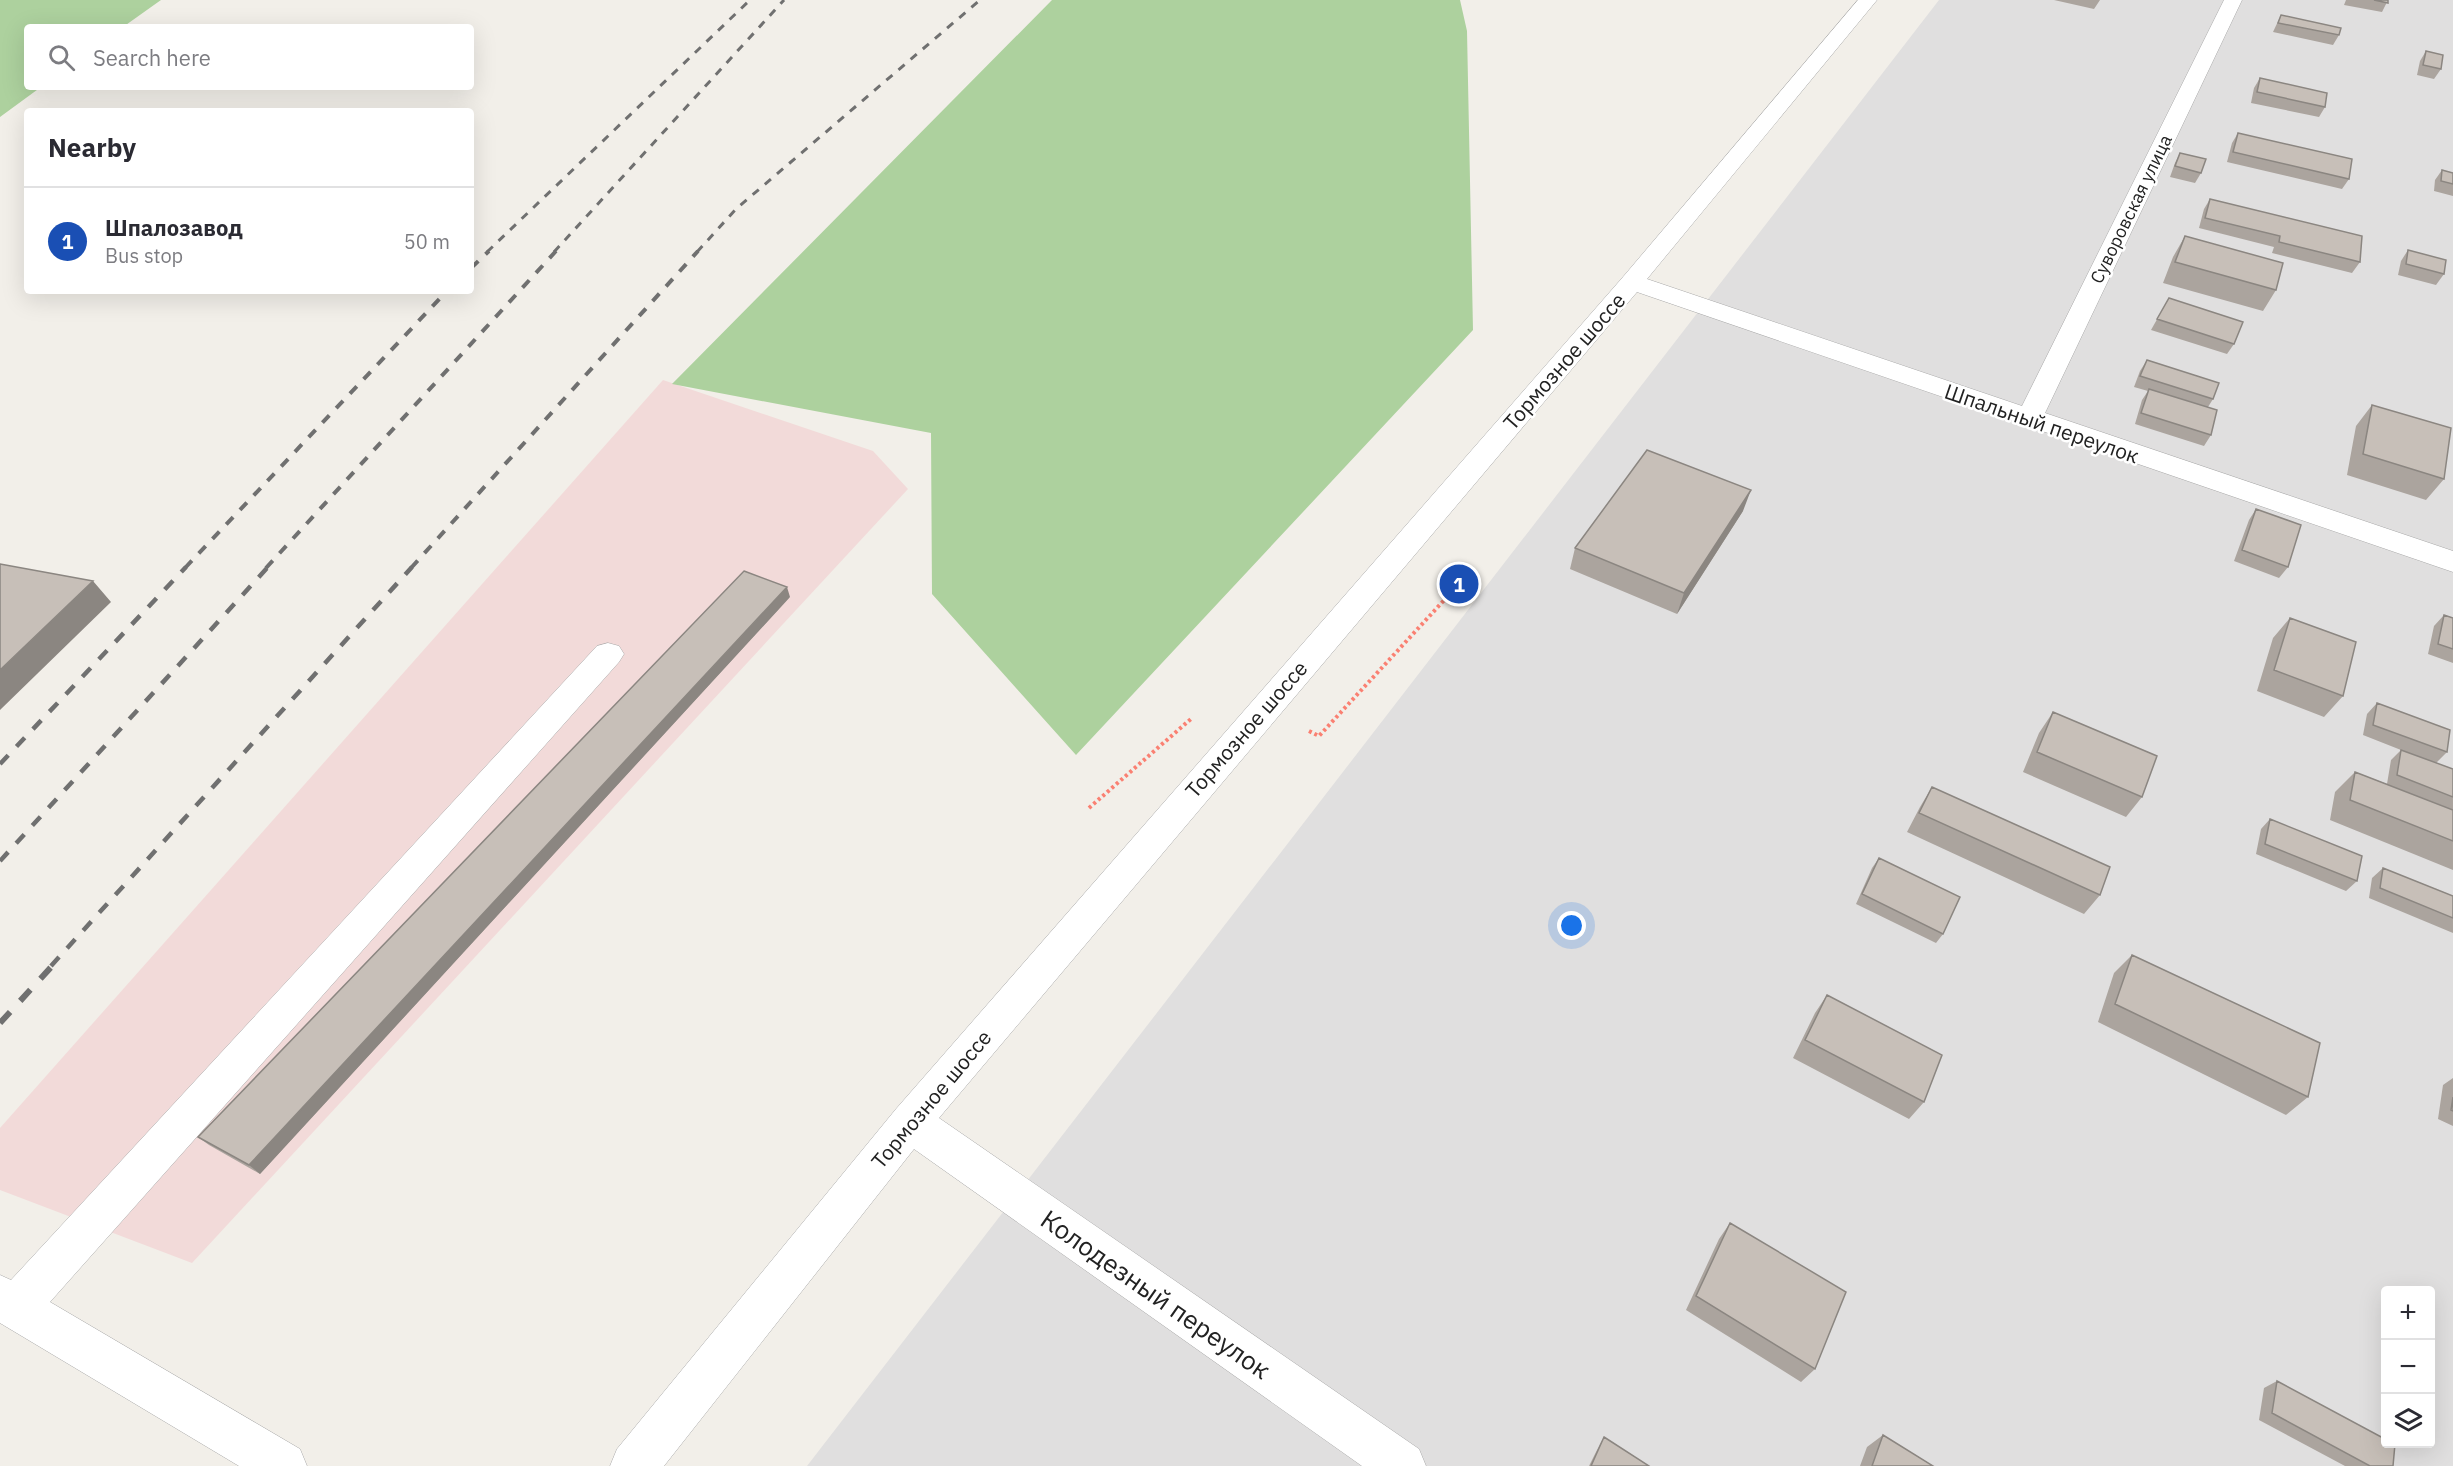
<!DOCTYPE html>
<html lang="en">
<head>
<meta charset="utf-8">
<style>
  body { margin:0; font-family:"IBM Plex Sans",sans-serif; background:#f7f7f7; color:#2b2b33 }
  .controls { position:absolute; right:18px; bottom:18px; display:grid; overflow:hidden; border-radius:6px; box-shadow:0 6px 24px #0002 }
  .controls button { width:54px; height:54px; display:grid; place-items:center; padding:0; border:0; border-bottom:2px solid #e1e1e2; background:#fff; color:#2b2b33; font:30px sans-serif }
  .you { position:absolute; left:1572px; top:926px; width:21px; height:21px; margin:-15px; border:4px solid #fff; border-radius:50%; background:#1a73e8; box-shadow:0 0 0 9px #1a73e833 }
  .badge { display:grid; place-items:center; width:39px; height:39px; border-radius:50%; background:#b45309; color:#fff; font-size:20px; font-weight:700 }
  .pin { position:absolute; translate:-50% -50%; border:3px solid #fff; box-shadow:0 2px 6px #0006 }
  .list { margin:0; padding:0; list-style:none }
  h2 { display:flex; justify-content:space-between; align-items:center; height:78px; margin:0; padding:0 24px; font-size:26px }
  h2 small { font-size:20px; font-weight:400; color:#7c7c81 }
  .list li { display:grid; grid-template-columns:39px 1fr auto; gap:18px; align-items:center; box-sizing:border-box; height:108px; padding:0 24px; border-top:2px solid #e1e1e2 }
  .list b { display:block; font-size:22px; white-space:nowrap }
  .list p { margin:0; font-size:20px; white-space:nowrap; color:#7c7c81 }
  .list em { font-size:20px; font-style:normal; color:#7c7c81 }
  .icon { flex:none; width:33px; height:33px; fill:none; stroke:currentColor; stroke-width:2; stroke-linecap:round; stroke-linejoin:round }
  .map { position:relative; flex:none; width:2453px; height:1466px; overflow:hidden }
  .search { position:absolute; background:#fff; box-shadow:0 6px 24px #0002; left:24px; top:24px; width:450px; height:66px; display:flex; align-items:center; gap:15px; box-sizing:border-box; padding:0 21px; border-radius:6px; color:#7c7c81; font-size:22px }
  .panel { position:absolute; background:#fff; box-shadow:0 6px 24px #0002; left:24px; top:108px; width:450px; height:186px; border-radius:6px }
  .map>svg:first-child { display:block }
</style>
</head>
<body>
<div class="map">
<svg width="2453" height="1466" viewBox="0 0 2453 1466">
  <rect width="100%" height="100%" fill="#f2efe9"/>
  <!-- residential -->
  <path fill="#e0dfdf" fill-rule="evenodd" d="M1939,0h514v1466h-1646zM2386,1290h44v154h-44z"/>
  <!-- commercial -->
  <path fill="#f2dad9" d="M663,380l210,71 35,38 -716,774 -192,-73v-62z"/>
  <!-- forest -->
  <path fill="#add19e" d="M0,0h161l-38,27h-96v60h14l-41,30z
    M1052,0h408l7,31 6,299 -397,425 -144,-161 -1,-161 -259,-49z"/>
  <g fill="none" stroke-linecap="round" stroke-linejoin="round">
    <defs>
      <path id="minor" d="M1858,0h19l-230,279 375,127 202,-406h18l-197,413 408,138v21l-816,-280 -698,826 480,331 7,17h-64l-448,-317 -250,317h-54l7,-17 279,-340 727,-832z
        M608,643l11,3 5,8 -5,8 -569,640 250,147 7,17h-68l-239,-143v-48l11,5 586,-634z"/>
    </defs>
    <!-- minor casing -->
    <use href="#minor" stroke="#a9a9a9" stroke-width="1"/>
    <!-- path -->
    <path stroke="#fa8072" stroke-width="4" stroke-dasharray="3 3" stroke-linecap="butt" d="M1309,731l10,5 140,-152
      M1089,808l103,-90"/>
    <!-- minor -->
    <use href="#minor" fill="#fff" fill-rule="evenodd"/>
    <!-- rail-far3 -->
    <path stroke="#707070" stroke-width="3" stroke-dasharray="8 8" stroke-linecap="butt" d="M487,252l263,-252
      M554,252l230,-252
      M697,252l39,-43 244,-209"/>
    <!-- rail-far2 -->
    <path stroke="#707070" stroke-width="4" stroke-dasharray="10 10" stroke-linecap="butt" d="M471,268l18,-17
      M185,568l262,-277
      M266,568l290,-317
      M411,568l287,-317"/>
    <!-- rail-far1 -->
    <path stroke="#707070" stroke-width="4.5" stroke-dasharray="12 12" stroke-linecap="butt" d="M0,764l186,-197
      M0,861l268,-294
      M51,966l361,-399"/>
    <!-- rail -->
    <path stroke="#707070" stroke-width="6" stroke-dasharray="15 15" stroke-linecap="butt" d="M0,1023l53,-58"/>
  </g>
  <!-- wall -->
  <path fill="#aba49e" d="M2054,0h46l-6,9z
    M2346,0h42l-6,12 -38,-7z
    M2281,15l58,20 -6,10 -60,-13z
    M2426,51l15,18 -7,10 -17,-4 3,-14z
    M2260,78l65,29 -6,10 -68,-14 3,-15z
    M2238,133l111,46 -7,10 -115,-27 5,-19z
    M2180,153l21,20 -6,10 -25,-6 5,-14z
    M2442,170l11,3v23l-19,-5 1,-11z
    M2210,199l150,63 -8,11 -80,-20 2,-6 -75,-19 5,-19z
    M2185,236l91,54 -13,21 -100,-28 10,-26z
    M2408,250l36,24 -8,11 -38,-10 3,-14z
    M2169,298l65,46 -7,10 -76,-24z
    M2147,360l66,39 -5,8 3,28 -7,11 -69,-22 7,-24 6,-9 -14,-4 6,-16z
    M2372,405l72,74 -18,21 -79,-25 9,-49z
    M2256,509l32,58 -9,11 -45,-17 15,-41z
    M1743,511l-66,103 -107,-45 5,-21z
    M790,597l-530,577 -51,-29 -11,-8z
    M2444,615l9,3v45l-25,-9 6,-28z
    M2290,618l53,78 -19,21 -67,-26 16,-53z
    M2377,703l70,49 -11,11 17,6v101l-123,-50 5,-28 20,-20 32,12 4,-24 10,-10 -38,-15 4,-21z
    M2053,712l89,85 -16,20 -103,-45 16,-39z
    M1932,787l168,108 -16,19 -177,-82 13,-25z
    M2270,819l87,62 -11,10 -90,-37 5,-25z
    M1879,858l64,76 -7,9 -80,-39 16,-36z
    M2383,868l70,28v37l-84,-35 3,-20z
    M2132,955l176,142 -22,18 -188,-93 16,-49z
    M1827,995l97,107 -15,17 -116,-61 22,-45z
    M2453,1078v48l-15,-7 5,-34z
    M1730,1223l85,146 -14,13 -115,-72 33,-71z
    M2277,1381l116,85h-48l-86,-46 5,-32z
    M1883,1435l50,31h-73l7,-19z
    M1604,1437l45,29h-60l11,-22z"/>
  <!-- shaded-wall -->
  <path fill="#8b8681" d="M1751,490l-8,21 -66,103 7,-21z
    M93,581l18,21 -111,108v-40z
    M787,587l3,10 -530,577 -11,-9z"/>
  <!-- building -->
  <path fill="#c7bfb8" stroke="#8b8681" stroke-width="1.5" d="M2374,0h14v3z
    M2281,15l60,13 -2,7 -61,-12z
    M2426,51l17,4 -2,14 -18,-4z
    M2260,78l67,15 -2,14 -68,-15z
    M2238,133l114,26 -3,20 -116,-27z
    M2180,153l26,6 -5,14 -26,-7z
    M2442,170l11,3v11l-12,-3z
    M2210,199l152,37 -2,26 -81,-20 1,-6 -75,-18z
    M2185,236l98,27 -7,27 -101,-28z
    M2408,250l38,10 -2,14 -38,-10z
    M2169,298l74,24 -9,22 -77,-25z
    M2147,360l72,23 -6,16 -73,-23z
    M2149,389l68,21 -6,25 -70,-22z
    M2372,405l79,23 -7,51 -81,-25z
    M1647,450l104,40 -67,103 -109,-45z
    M2256,509l45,16 -13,42 -46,-17z
    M0,564l93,17 -93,89z
    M744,571l43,16 -538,578 -51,-28z
    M2444,615l9,3v31l-15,-5z
    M2290,618l66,24 -13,54 -69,-26z
    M2377,703l73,27 -3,22 -74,-27z
    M2053,712l104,44 -15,41 -105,-45z
    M2401,750l52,19v28l-56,-22z
    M2355,772l98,38v31l-103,-41z
    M1932,787l178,80 -10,28 -181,-82z
    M2270,819l92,37 -5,25 -92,-37z
    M1879,858l81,39 -17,37 -81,-40z
    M2383,868l70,28v22l-73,-30z
    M2132,955l188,88 -12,54 -193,-93z
    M1827,995l115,60 -18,47 -119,-62z
    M2453,1097v14l-2,-1z
    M1730,1223l116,69 -31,77 -119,-73z
    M2277,1381l108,58v4l10,1 -2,22h-23l-98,-53z
    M1883,1435l50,31h-61z
    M1604,1437l45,29h-58z"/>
  <g text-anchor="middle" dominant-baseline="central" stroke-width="5" stroke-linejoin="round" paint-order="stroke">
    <!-- far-street labels -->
    <g font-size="18" fill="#222" stroke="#fff">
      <text transform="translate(2131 209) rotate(-64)">Суворовская улица</text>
    </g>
    <!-- street labels -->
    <g font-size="21" fill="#222" stroke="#fff">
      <text transform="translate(1564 361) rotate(-49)">Тормозное шоссе</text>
      <text transform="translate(2042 423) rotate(19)">Шпальный переулок</text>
      <text transform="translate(1246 729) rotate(-49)">Тормозное шоссе</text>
      <text transform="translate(931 1099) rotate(-50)">Тормозное шоссе</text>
    </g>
    <!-- near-street labels -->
    <g font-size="26" fill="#222" stroke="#fff">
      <text transform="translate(1156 1294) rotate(35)">Колодезный переулок</text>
    </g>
  </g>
</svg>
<div class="controls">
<button>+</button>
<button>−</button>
<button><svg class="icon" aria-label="layers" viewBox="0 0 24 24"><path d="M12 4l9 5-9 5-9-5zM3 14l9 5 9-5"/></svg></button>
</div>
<div class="you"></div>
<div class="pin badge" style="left:1459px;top:584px;background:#1a4fb4">1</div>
<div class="search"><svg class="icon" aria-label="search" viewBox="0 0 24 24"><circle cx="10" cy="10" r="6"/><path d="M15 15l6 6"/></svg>Search here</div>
<section class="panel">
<h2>Nearby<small></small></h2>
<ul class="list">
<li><span class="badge" style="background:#1a4fb4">1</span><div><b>Шпалозавод</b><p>Bus stop</p></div><em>50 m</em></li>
</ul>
</section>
</div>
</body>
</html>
